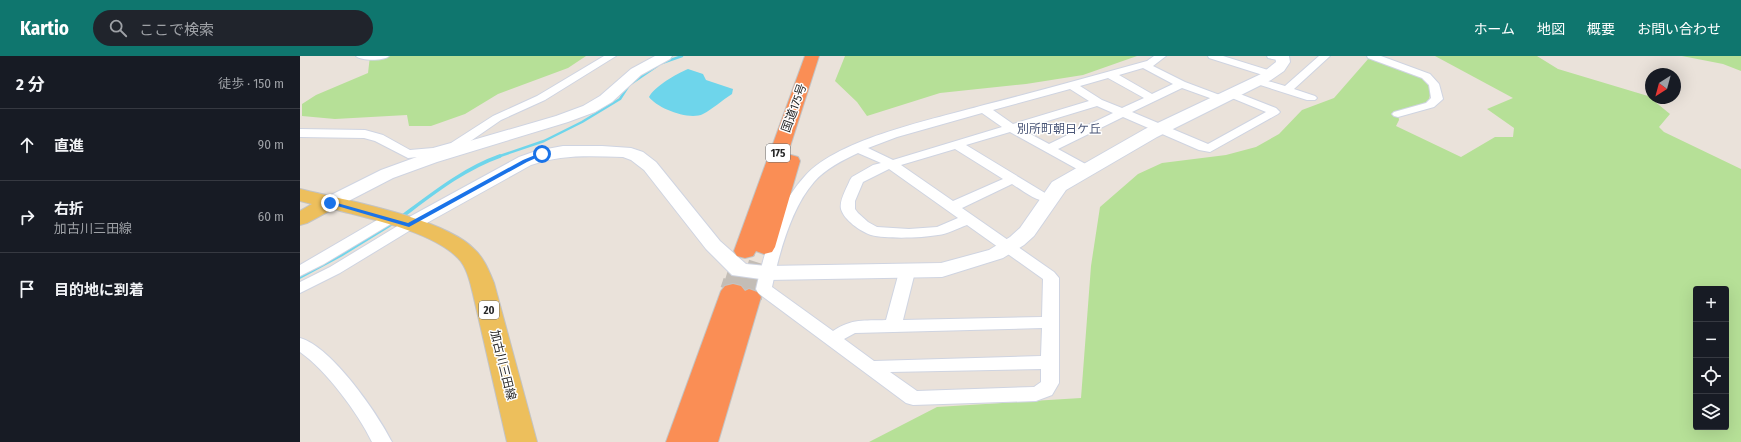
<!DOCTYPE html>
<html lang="ja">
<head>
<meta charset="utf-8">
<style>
  body { margin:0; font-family:"Fira Sans Condensed","Noto Sans JP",sans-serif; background:#20242c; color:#f1f3f6 }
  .controls { position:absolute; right:12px; bottom:12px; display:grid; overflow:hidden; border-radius:4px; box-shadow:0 4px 16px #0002 }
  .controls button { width:36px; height:36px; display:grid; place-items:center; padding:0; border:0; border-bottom:1px solid #363941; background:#171b24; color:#f1f3f6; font:20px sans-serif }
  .compass { position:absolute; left:1345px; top:12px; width:36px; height:36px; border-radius:50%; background:#171b24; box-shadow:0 4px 16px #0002; rotate:216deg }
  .stop { position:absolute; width:12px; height:12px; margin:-9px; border:3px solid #1a73e8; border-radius:50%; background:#fff }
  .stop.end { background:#1a73e8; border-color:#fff; box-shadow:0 1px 4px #0008 }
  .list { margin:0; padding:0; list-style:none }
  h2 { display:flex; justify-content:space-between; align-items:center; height:52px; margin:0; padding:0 16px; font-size:17px }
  h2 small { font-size:13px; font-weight:400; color:#9ea1a6 }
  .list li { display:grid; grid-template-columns:26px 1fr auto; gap:12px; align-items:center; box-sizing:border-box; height:72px; padding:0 16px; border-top:1px solid #363941 }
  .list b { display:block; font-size:15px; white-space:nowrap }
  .list p { margin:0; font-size:13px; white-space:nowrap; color:#9ea1a6 }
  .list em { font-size:13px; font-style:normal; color:#9ea1a6 }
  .icon { flex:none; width:22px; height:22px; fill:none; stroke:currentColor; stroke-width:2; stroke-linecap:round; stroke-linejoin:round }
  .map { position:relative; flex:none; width:1441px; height:386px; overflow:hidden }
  header { display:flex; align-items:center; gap:24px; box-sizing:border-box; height:56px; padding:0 20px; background:#0f766e; color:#fff }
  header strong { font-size:19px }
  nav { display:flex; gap:22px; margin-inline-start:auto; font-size:14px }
  .search { width:280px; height:36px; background:#20242c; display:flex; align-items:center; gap:10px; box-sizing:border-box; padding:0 14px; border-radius:22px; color:#9ea1a6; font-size:15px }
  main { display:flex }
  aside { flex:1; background:#171b24 }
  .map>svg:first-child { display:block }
</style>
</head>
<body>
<header>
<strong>Kartio</strong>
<div class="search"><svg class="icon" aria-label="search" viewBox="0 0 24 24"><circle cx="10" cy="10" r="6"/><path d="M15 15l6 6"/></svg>ここで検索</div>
<nav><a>ホーム</a><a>地図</a><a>概要</a><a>お問い合わせ</a></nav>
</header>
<main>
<aside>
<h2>2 分<small>徒歩 · 150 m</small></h2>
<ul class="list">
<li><svg class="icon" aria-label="ahead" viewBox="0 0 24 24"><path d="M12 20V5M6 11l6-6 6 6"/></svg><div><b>直進</b></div><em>90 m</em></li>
<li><svg class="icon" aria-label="right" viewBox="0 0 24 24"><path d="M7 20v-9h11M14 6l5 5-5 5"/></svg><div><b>右折</b><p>加古川三田線</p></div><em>60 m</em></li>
<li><svg class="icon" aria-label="arrive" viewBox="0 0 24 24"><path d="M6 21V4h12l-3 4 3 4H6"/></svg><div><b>目的地に到着</b></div></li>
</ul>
</aside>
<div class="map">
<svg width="1441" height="386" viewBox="0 0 1441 386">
  <rect width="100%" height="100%" fill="#eae2da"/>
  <!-- green -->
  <path fill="#b6e097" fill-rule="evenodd" d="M70,0h216l-18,12 -70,26 -33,20 -34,12h-22l-2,-11 -72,4 -33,-3v-12l14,-9 52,-22z
    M545,0h292l-54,19 -57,9 -86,9 -73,23 -10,-14 -22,-21z
    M1135,0h102l21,13 90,27 22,18 -11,13 5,5 77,37v273h-872l68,-35 144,-9 10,-132 9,-59 38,-33 24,-11 64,-8 30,-8 23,-13 23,-24 32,-12 35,-40 48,16 9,7 5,11 -3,10 -30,12 1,6 -3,6 65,31 34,-20h18l1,-9 -27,-19 26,-11zM1396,233h30v138h-30z
    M1382,0h59v15l-18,-7z"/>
  <!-- water -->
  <path fill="#6ed5eb" d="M388,13l15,5 3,6 27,9 -1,5c-10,6 -19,15 -29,20 -14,7 -46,-6 -54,-17 6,-11 27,-23 39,-28z"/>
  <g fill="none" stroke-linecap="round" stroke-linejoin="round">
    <!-- stream-far1 -->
    <path stroke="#6ed5eb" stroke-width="2.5" d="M362,7l20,-7
      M197,101l47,-16 38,-19 38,-23 9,-14 28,-19"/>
    <!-- stream -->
    <path stroke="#6ed5eb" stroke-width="3.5" d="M100,162c31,-23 63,-49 100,-62
      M0,221l41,-22 52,-32"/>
    <!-- highway-tunnel-far1 -->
    <path stroke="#c3bdb6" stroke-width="21" stroke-dasharray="21 10" stroke-linecap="butt" d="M435,227l10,-32
      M453,227l11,-36"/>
    <!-- highway-tunnel -->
    <path stroke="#c3bdb6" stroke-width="26" stroke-dasharray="26 13" stroke-linecap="butt" d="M433,235l3,-9
      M449,241l4,-15"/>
    <defs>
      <path id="street" d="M56,0h33c-5,5 -28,5 -33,0z
        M304,0h12l-71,44 -44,20 -42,29 -21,6 -30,3 -33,-17 -11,-3 -64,-1v-8l65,1 18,5 27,15 23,-2 18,-5 42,-27 44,-20z
        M854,0h12l-13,10 32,16 40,15 2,2 -6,3 -39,-14 -50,24 76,32 58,-32 -39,-16 -2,-2 2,-2h8l41,16 4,4 -2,2 -68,38 -11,-2 -76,-33 -65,32 33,18 1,3 -1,3 -5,1 -76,-42 -44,13 79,48 10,2 2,3 -2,3c-15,4 -30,-9 -43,-17l-50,24 92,64 5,6v105l-7,12 -16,6 -123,4 -7,-2 -148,-110 -2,-4c9,-39 21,-83 49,-113 34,-38 130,-57 179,-71 55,-14 109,-29 163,-44zM843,12l30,16 -21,10 -33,-19zM808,22l36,20 -22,10 -20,-8 -22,-14zM770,33l19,12 -76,23 -20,-14zM797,50l16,7 -64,31 -28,-15zM682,57l20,14 -109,33 -25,-12 29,-11zM655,93l48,30 -50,22 -52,-36zM558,97l23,10 -8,2 -21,12 -2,3c-3,8 -11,20 -9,29 3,11 19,22 30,26 16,4 50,3 67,0 10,-1 20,-7 29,-10l76,54 -1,38 -139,3 12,-48 -2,-3 -6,-2 -6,2 -2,3 -13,48c-23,1 -33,-2 -53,11l-61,-44c7,-33 19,-79 42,-105 11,-13 29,-22 44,-29zM589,113l69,49 -21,9 -28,2 -32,-2 -9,-5 -10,-9 -3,-4v-8l8,-19zM742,272l-1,28 -167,5 -30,-22 11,-6zM741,313v13l-7,5 -117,4 -27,-19z
        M908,0h15l51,16 1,2 -5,3 -4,-1 -57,-18z
        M967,0h19l1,2 -5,3 -14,-3z
        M1019,0h11l-36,33 21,7 2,2 -2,2h-8l-53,-17 -1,-2 5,-3 27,8z
        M1067,0h14l49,18 9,10 4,15 -9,8 -36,10 -4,-1 -2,-2 2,-2 32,-9 5,-5 -2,-13 -7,-7 -54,-20z
        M89,159l5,1 2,3 -2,3 -70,42 -24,12v-11l84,-49z
        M109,165l5,1 2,3 -2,3 -74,45 -40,20v-11l30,-15 74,-45z
        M0,282c32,9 77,75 92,104h-20c-14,-29 -46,-72 -72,-90z"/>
      <path id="secondary" d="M355,0h17l-2,3 -29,16 -29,27 -17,10 -27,10 -131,40 -44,16 -56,29 -7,2 -7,-2 -3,-4 3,-4 58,-29 44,-16 131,-38 27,-10 17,-10 31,-27z
        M975,0h14l1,6 -6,9 -13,9 -114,57 -91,53 -32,46 -10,9 -21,13 -61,19 -175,3 -35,-5 -26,-26 -62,-79 -13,-10 -8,-3c-31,-1 -62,-3 -92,8l-115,64 -7,2 -7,-2 -3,-4 3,-4 117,-64 17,-6 27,-5h39l29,2 12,4 13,10 64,79 26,23 21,2 174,-3 48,-13 21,-13 10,-9 32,-46 93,-53 116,-55 15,-12z"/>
      <path id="primary" d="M0,133c44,11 144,29 174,60 10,9 15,22 20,34l43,159h-30l-34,-148c-3,-12 -6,-27 -15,-36 -27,-27 -88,-39 -125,-49l-26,14 -7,2v-14l12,-7 -12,-3z"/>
      <path id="highway" d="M505,0h14l-32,100 4,-1 7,2 2,4 -25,86 -3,5 -8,2 -8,-3 -3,5 -8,2 -8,-2 -3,-5z
        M433,228l8,2 4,5 4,-2 8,3 4,5 -43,145h-52l55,-151 4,-5z"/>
    </defs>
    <!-- street casing -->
    <use href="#street" stroke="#cfd4e1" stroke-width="2"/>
    <!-- secondary casing -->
    <use href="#secondary" stroke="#cfd4e1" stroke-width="2"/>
    <!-- primary casing -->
    <use href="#primary" stroke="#c3c3c3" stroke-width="2"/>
    <!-- highway casing -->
    <use href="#highway" stroke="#c3c3c3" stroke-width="2"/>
    <!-- street -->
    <use href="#street" fill="#fff" fill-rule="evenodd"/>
    <!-- secondary -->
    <use href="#secondary" fill="#fff" fill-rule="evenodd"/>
    <!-- primary -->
    <use href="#primary" fill="#edbf5c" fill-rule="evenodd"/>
    <!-- highway -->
    <use href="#highway" fill="#fa8e55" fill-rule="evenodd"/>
  </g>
  <!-- route -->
  <path fill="#1a73e8" d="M240,97l5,1 -18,8 -118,65 -82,-24 3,-2 78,22 115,-63z"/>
  <g text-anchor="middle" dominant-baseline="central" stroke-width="3" stroke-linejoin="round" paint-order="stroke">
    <!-- shield labels -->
    <g fill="#fff" stroke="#686868" stroke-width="1">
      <rect x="466" y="88" width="24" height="18" rx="3"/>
      <rect x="179" y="245" width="20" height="18" rx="3"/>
    </g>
    <g font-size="11" font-weight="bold" fill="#282828">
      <text x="478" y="97">175</text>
      <text x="189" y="254">20</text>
    </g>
    <!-- street labels -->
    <g font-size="12" fill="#282828" stroke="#fff">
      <text transform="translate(494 52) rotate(-70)">国道175号</text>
      <text transform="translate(203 309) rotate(76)">加古川三田線</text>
    </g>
    <!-- far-quarter labels -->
    <g font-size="12" fill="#4a5677" stroke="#fff">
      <text x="759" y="73">別所町朝日ケ丘</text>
    </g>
  </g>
</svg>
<div class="controls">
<button>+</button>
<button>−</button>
<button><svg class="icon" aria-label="locate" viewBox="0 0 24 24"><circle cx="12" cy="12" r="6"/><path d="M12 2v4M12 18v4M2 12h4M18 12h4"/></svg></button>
<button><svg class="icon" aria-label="layers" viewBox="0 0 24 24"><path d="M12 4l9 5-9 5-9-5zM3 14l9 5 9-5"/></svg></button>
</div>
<svg class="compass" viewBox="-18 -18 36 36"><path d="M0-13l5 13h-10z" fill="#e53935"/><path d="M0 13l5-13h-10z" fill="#9ea1a6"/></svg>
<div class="stop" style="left:242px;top:98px"></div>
<div class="stop end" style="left:30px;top:147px"></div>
</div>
</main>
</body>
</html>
